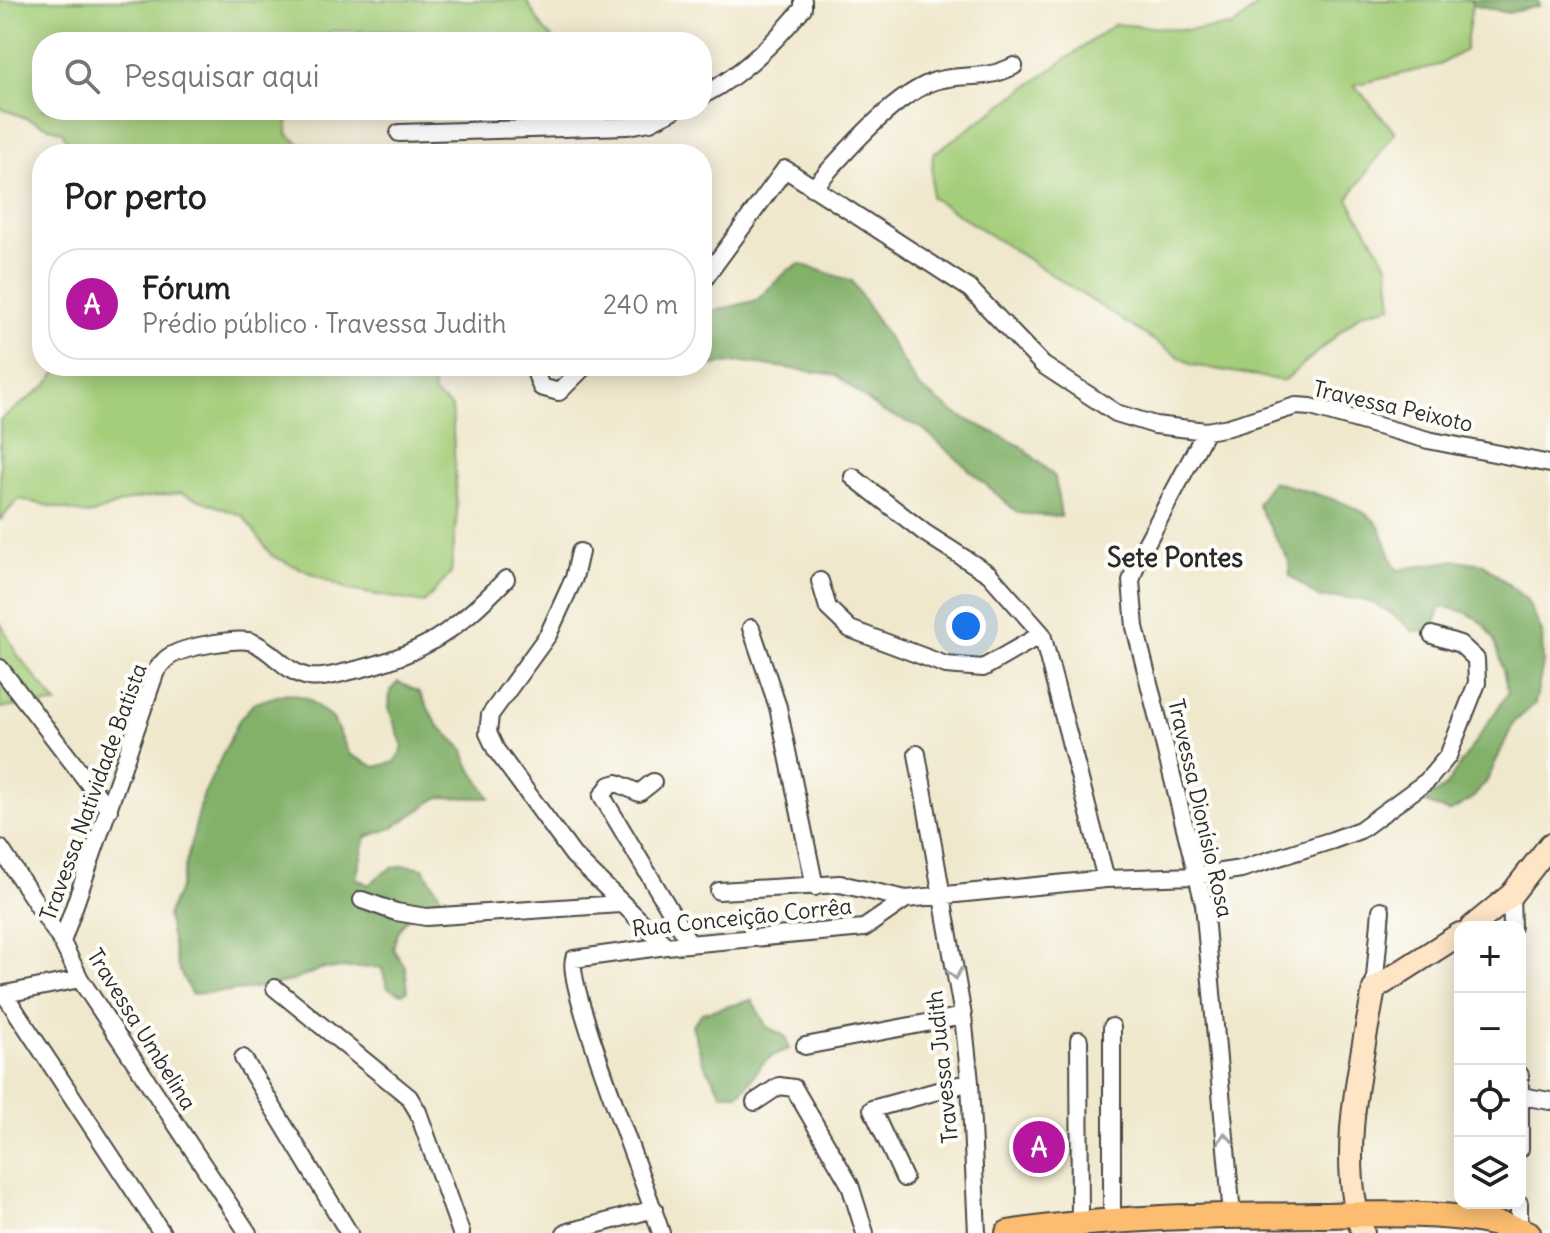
<!DOCTYPE html>
<html lang="pt">
<head>
<meta charset="utf-8">
<style>
  body { margin:0; font-family:Delius,sans-serif; background:#f6f6f6; color:#222 }
  .controls { position:absolute; right:24px; bottom:24px; display:grid; overflow:hidden; border-radius:16px; box-shadow:0 4px 20px #0003 }
  .controls button { width:72px; height:72px; display:grid; place-items:center; padding:0; border:0; border-bottom:2px solid #e0e0e0; background:#fff; color:#222; font:40px sans-serif }
  .you { position:absolute; left:966px; top:626px; width:28px; height:28px; margin:-20px; border:6px solid #fff; border-radius:50%; background:#1a73e8; box-shadow:0 0 0 12px #1a73e833 }
  .badge { display:grid; place-items:center; width:52px; height:52px; border-radius:50%; background:#b5179e; color:#fff; font-size:26px; font-weight:700 }
  .pin { position:absolute; translate:-50% -50%; border:4px solid #fff; box-shadow:0 2px 8px #0006 }
  .list { margin:0; padding:0; list-style:none }
  h2 { display:flex; justify-content:space-between; align-items:center; height:104px; margin:0; padding:0 32px; font-size:34px }
  h2 small { font-size:26px; font-weight:400; color:#767676 }
  .list li { display:grid; grid-template-columns:52px 1fr auto; gap:24px; align-items:center; box-sizing:border-box; height:112px; margin:0 16px 16px; padding:0 16px; border:2px solid #e0e0e0; border-radius:32px }
  .list b { display:block; font-size:30px; white-space:nowrap }
  .list p { margin:0; font-size:26px; white-space:nowrap; color:#767676 }
  .list em { font-size:26px; font-style:normal; color:#767676 }
  .icon { flex:none; width:44px; height:44px; fill:none; stroke:currentColor; stroke-width:2; stroke-linecap:round; stroke-linejoin:round }
  .map { position:relative; flex:none; width:1550px; height:1233px; overflow:hidden }
  .search { position:absolute; background:#fff; box-shadow:0 4px 20px #0003; left:32px; top:32px; width:680px; height:88px; display:flex; align-items:center; gap:20px; box-sizing:border-box; padding:0 28px; border-radius:32px; color:#767676; font-size:30px }
  .panel { position:absolute; background:#fff; box-shadow:0 4px 20px #0003; left:32px; top:144px; width:680px; height:232px; border-radius:32px }
  .map>svg:first-child { display:block }
</style>
</head>
<body>
<div class="map">
<svg width="1550" height="1233" viewBox="0 0 1550 1233">
  <rect width="100%" height="100%" fill="#fdfcf7"/>
  <filter id="ink" filterUnits="userSpaceOnUse"><feTurbulence type="fractalNoise" baseFrequency=".0125" numOctaves="2"/><feDisplacementMap in="SourceGraphic" scale="16" xChannelSelector="R" yChannelSelector="G"/><feConvolveMatrix kernelMatrix="1 2 1 2 8 2 1 2 1" color-interpolation-filters="sRGB"/></filter>
  <filter id="wash" filterUnits="userSpaceOnUse"><feTurbulence type="fractalNoise" baseFrequency=".006" numOctaves="4" result="noise"/><feDisplacementMap in="SourceGraphic" scale="32" xChannelSelector="R" yChannelSelector="G"/><feGaussianBlur stdDeviation="1.8" result="paint"/><feColorMatrix in="noise" values="0 0 0 0 0 0 0 0 0 0 0 0 0 0 0 0 0 1.4 0 .05"/><feComposite in="paint" operator="in"/></filter>
  <g filter="url(#wash)">
    <rect width="100%" height="100%" fill="#f0e8cd"/>
    <!-- green -->
    <path fill="#a4ce7a" stroke="#687c52" stroke-width="2" d="M0,0h526l18,30 13,12h-128l-17,-11h-81l-17,11h-272v68h247l-2,24 27,20h-241l-11,-22 -62,-24z
      M1264,0h206l2,5 -7,45 -26,15 -85,20 41,47 -47,67 40,66 4,41 -30,7 -78,68 -92,-16 -261,-168 2,-43 182,-130 73,6 46,-4z
      M61,366h368l5,28 18,13 5,106 -6,60 -27,30 -75,-13 -77,-34 -29,-40 -62,-23 -52,7 -39,15 -71,-16 -19,21v-100l48,-36z
      M0,622l17,32 40,50 -57,4z"/>
    <!-- forest -->
    <path fill="#83b16a" stroke="#576e4a" stroke-width="2" d="M1470,0h68l1,6 -31,7 -36,-8z
      M800,264l52,17 67,106 39,28 63,31 34,31 6,40 -43,-4 -96,-85 -41,-17 -45,-36 -93,-13 -41,4v-52l55,-14 31,-30z
      M1272,481c25,8 90,22 105,43 7,8 12,33 20,46l59,-10 28,4 43,36 15,32 1,32 -8,40 -21,18 -27,59 -15,18 -23,13 -26,-10 22,-15 63,-94c-10,-46 -13,-81 -67,-86l-9,24 -18,1c-34,-30 -48,-37 -94,-34l-30,-22 -1,-15 -32,-57z
      M398,682l21,10 18,32 27,26 4,14 22,34 -51,-1 -47,31 -26,9 -10,41 13,7c18,-17 29,-24 54,-17l19,30c-26,10 -44,21 -49,51l12,17 3,24 -6,4 -14,-6 -7,-21 -60,2 -29,12 -47,9 -54,4 -14,-29 -10,-50 13,-28 23,-91 36,-76 15,-17 33,-10 20,5 26,21 16,35 26,13 20,-5 8,-15 -14,-38 1,-18z
      M752,1000l14,26 20,11 3,12c-38,13 -26,23 -50,45h-17l-19,-32 -11,-37 10,-12z"/>
  </g>
  <g filter="url(#ink)">
    <g fill="none" stroke-linecap="round" stroke-linejoin="round">
      <defs>
        <path id="street" d="M702,96c38,-20 74,-55 101,-88v-8
          M399,133l228,-7 23,-4 24,-12
          M813,188c30,-33 80,-93 122,-107 30,-9 46,1 79,-15
          M702,282l83,-113 185,120 73,76 73,48 39,12 51,6 23,-4 67,-21 15,1 117,33 122,24
          M533,366l8,21 18,5 26,-26
          M1206,431l-68,128 -7,22 4,46 69,277 28,311
          M853,477l72,56 64,41 53,60 64,245
          M580,552l-6,26 -26,57 -58,80 -2,18 8,17 77,105 93,91
          M820,581l8,27 22,21 96,36 37,3 59,-34
          M751,628l27,79 37,180
          M0,668l109,142
          M917,754l46,262 7,66 7,151
          M653,782l-14,11 -22,-10 -7,2 -8,11 88,148
          M0,848l62,94 18,37 168,254
          M719,891l121,-7 66,15
          M1511,895l1,32
          M362,900l34,12 30,5 194,-13
          M62,942l94,-271c5,-7 10,-14 18,-17 13,-7 64,-17 78,-12 21,8 32,30 57,35 14,2 28,-3 42,-6 71,-16 105,-40 155,-92
          M275,988l134,109 9,15 43,121
          M1374,989l7,-79
          M0,995l80,-16
          M5,995l157,238
          M1112,1027v193
          M1079,1040l1,181
          M805,1046l158,-30
          M243,1058l106,175
          M1520,1075v74
          M1521,1096l29,5
          M755,1102l24,-16 15,2 56,97 15,48
          M904,1178l-32,-69 98,-27
          M1519,1229v-26
          M565,1233l89,-24
          M661,1233c-12,-41 -97,-250 -87,-274l92,-13 198,-18 42,-29 200,-20 89,-3 46,-7 92,-29 27,-10 67,-49 21,-25 29,-73 -1,-24 -16,-15 -28,-9"/>
        <path id="secondary" d="M1472,927l39,-32 39,-50
          M1363,1233c-27,-72 -2,-170 11,-244l86,-55"/>
        <path id="primary" d="M1008,1233c103,-17 206,-17 309,-18 66,-1 150,-5 211,18"/>
      </defs>
      <!-- street casing -->
      <use href="#street" stroke="#494743" stroke-width="20"/>
      <!-- secondary casing -->
      <use href="#secondary" stroke="#494743" stroke-width="26"/>
      <!-- primary casing -->
      <use href="#primary" stroke="#494743" stroke-width="28"/>
      <!-- street -->
      <use href="#street" stroke="#fff" stroke-width="16"/>
      <!-- secondary -->
      <use href="#secondary" stroke="#fee5c5" stroke-width="22"/>
      <!-- primary -->
      <use href="#primary" stroke="#fcbd6f" stroke-width="24"/>
    </g>
    <!-- one-way arrows -->
    <defs><path id="oneway-chevron" d="M-2-3.5L2.5 0L-2 3.5" fill="none" stroke-width="1.6" stroke-linecap="round" stroke-linejoin="round" transform="scale(2)"/></defs>
    <g stroke="#a0a0a0">
      <use href="#oneway-chevron" transform="translate(955 974) rotate(79)"/>
      <use href="#oneway-chevron" transform="translate(1225 1138) rotate(-95)"/>
    </g>
  </g>
  <g text-anchor="middle" dominant-baseline="central" stroke-width="8" stroke-linejoin="round" paint-order="stroke">
    <!-- street labels -->
    <g font-size="22" fill="#2b2b2b" stroke="#fdfcf7">
      <text transform="translate(1393 406) rotate(13)">Travessa Peixoto</text>
      <text transform="translate(93 792) rotate(-70)">Travessa Natividade Batista</text>
      <text transform="translate(1201 808) rotate(77)">Travessa Dionísio Rosa</text>
      <text transform="translate(742 917) rotate(-6)">Rua Conceição Corrêa</text>
      <text transform="translate(142 1029) rotate(58)">Travessa Umbelina</text>
      <text transform="translate(942 1067) rotate(-96)">Travessa Judith</text>
    </g>
    <!-- quarter labels -->
    <g font-size="26" font-weight="bold" fill="#2b2b2b" stroke="#fdfcf7">
      <text x="1175" y="557">Sete Pontes</text>
    </g>
  </g>
</svg>
<div class="controls">
<button>+</button>
<button>−</button>
<button><svg class="icon" aria-label="locate" viewBox="0 0 24 24"><circle cx="12" cy="12" r="6"/><path d="M12 2v4M12 18v4M2 12h4M18 12h4"/></svg></button>
<button><svg class="icon" aria-label="layers" viewBox="0 0 24 24"><path d="M12 4l9 5-9 5-9-5zM3 14l9 5 9-5"/></svg></button>
</div>
<div class="you"></div>
<div class="pin badge" style="left:1039px;top:1147px">A</div>
<div class="search"><svg class="icon" aria-label="search" viewBox="0 0 24 24"><circle cx="10" cy="10" r="6"/><path d="M15 15l6 6"/></svg>Pesquisar aqui</div>
<section class="panel">
<h2>Por perto<small></small></h2>
<ul class="list">
<li><span class="badge">A</span><div><b>Fórum</b><p>Prédio público · Travessa Judith</p></div><em>240 m</em></li>
</ul>
</section>
</div>
</body>
</html>
